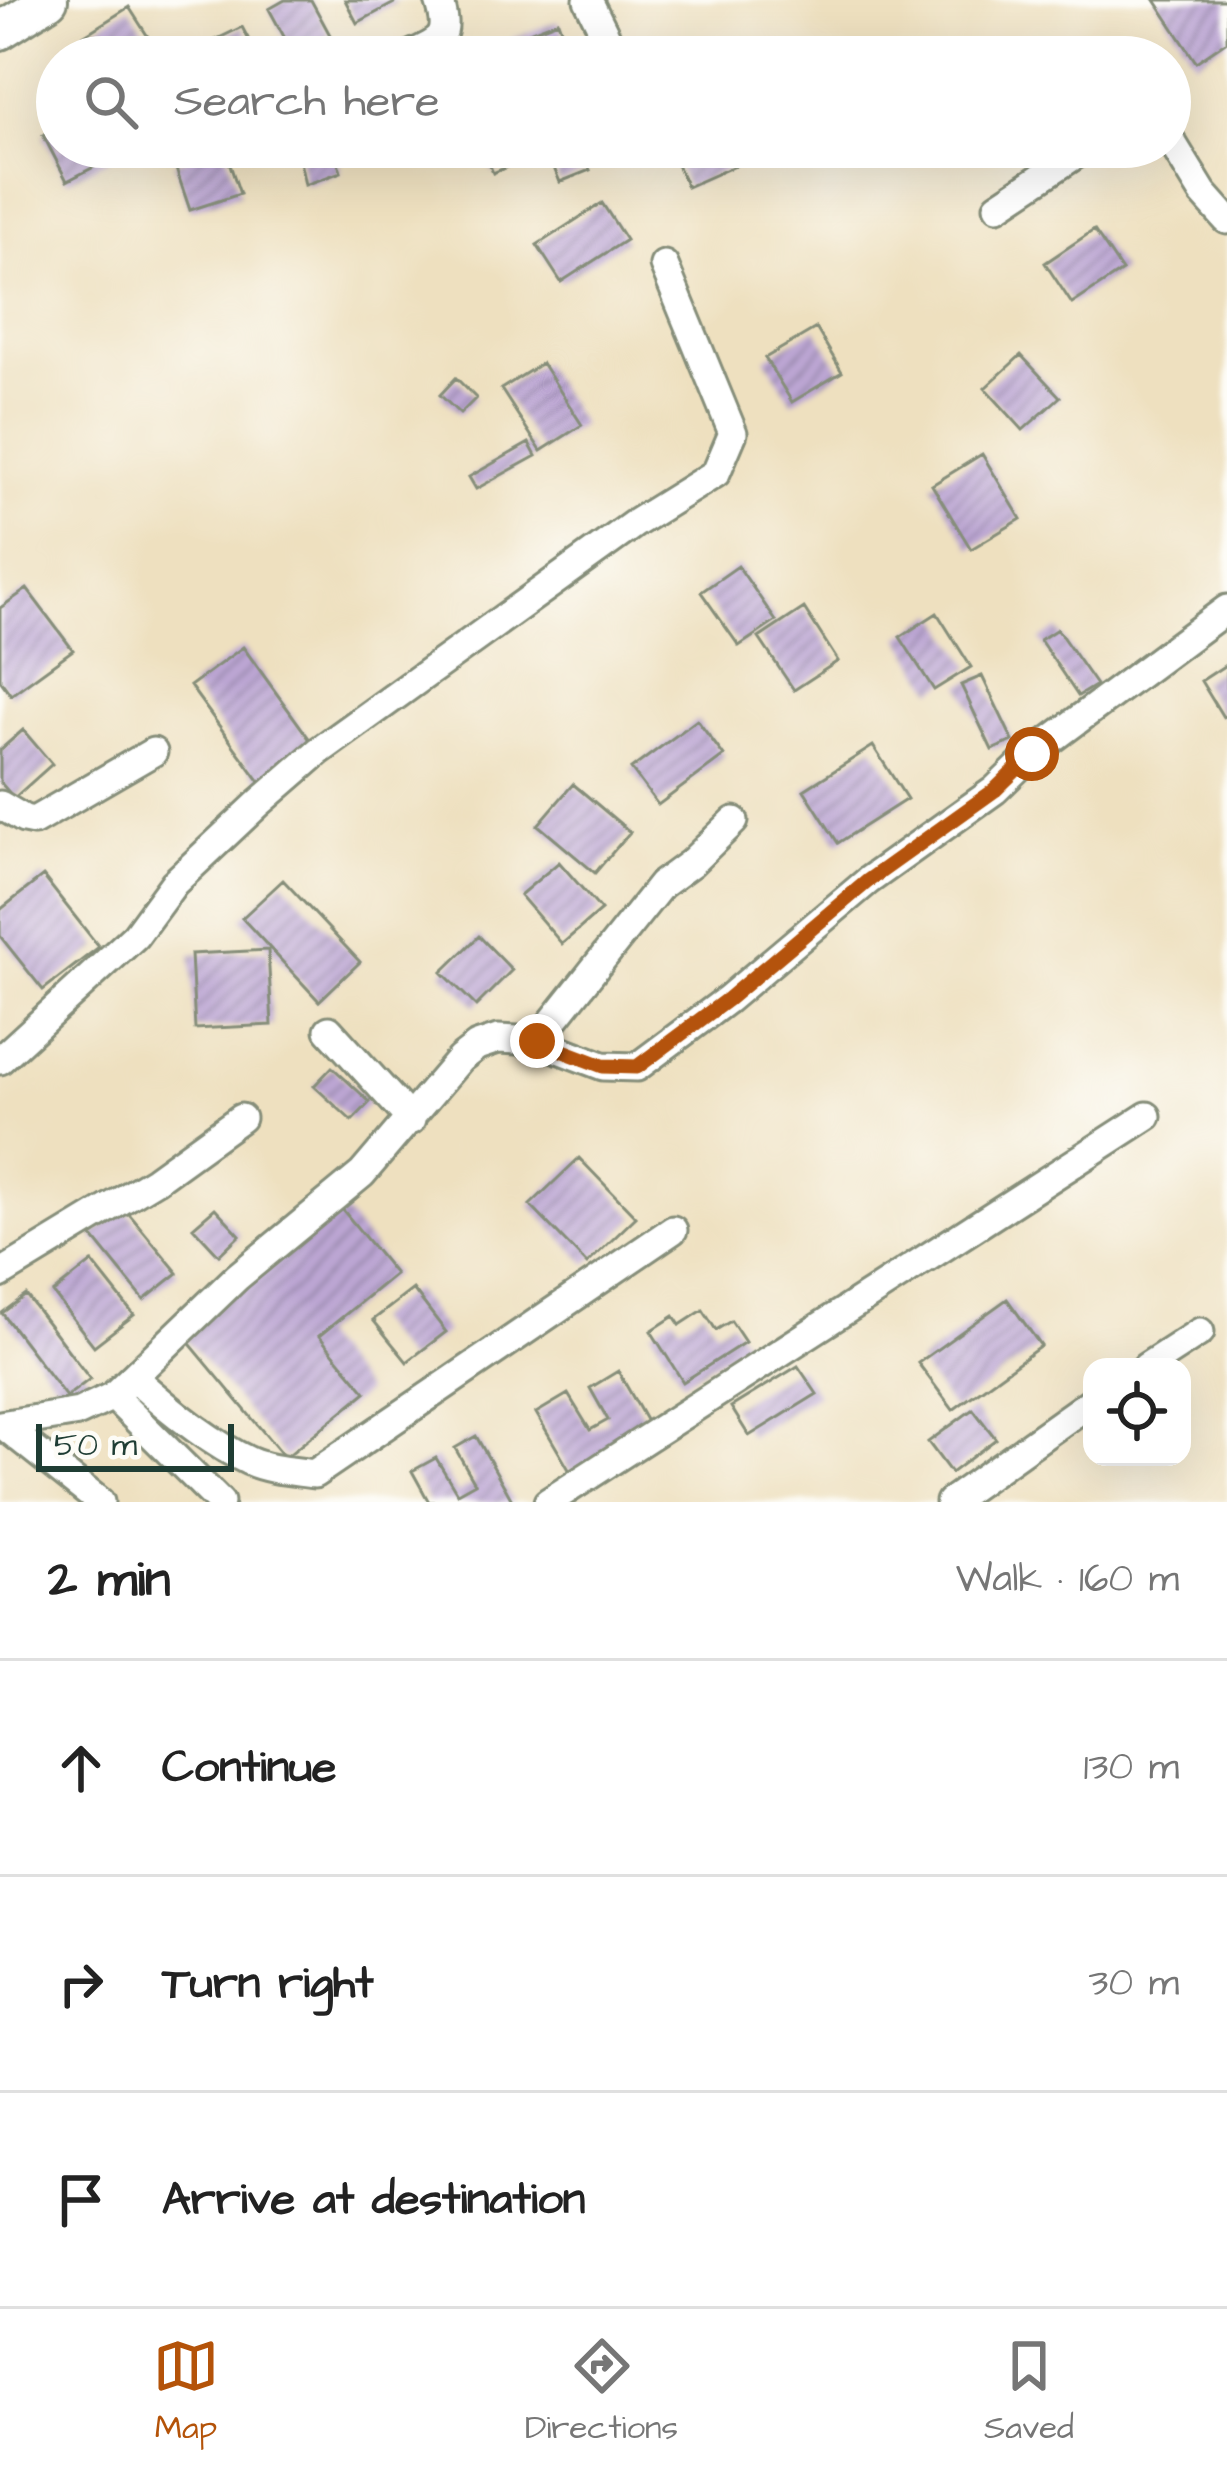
<!DOCTYPE html>
<html lang="en">
<head>
<meta charset="utf-8">
<style>
  body { margin:0; font-family:"Architects Daughter",sans-serif; background:#f2f2f2; color:#222 }
  .controls { position:absolute; right:36px; bottom:36px; display:grid; overflow:hidden; border-radius:24px; box-shadow:0 12px 48px #0002 }
  .controls button { width:108px; height:108px; display:grid; place-items:center; padding:0; border:0; border-bottom:3px solid #e0e0e0; background:#fff; color:#222; font:60px sans-serif }
  .scale { position:absolute; left:36px; bottom:30px; width:198px; box-sizing:border-box; padding-left:12px; border:6px solid #1f3d34; border-top:0; font-size:33px; line-height:42px; white-space:nowrap; color:#1f3d34; -webkit-text-stroke:9px #fdfcf7; paint-order:stroke }
  .stop { position:absolute; width:36px; height:36px; margin:-27px; border:9px solid #b45309; border-radius:50%; background:#fff }
  .stop.end { background:#b45309; border-color:#fff; box-shadow:0 3px 12px #0008 }
  .list { margin:0; padding:0; list-style:none }
  h2 { display:flex; justify-content:space-between; align-items:center; height:156px; margin:0; padding:0 48px; font-size:51px }
  h2 small { font-size:39px; font-weight:400; color:#767676 }
  .list li { display:grid; grid-template-columns:78px 1fr auto; gap:36px; align-items:center; box-sizing:border-box; height:216px; padding:0 48px; border-top:3px solid #e0e0e0 }
  .list b { display:block; font-size:45px; white-space:nowrap }
  .list em { font-size:39px; font-style:normal; color:#767676 }
  .icon { flex:none; width:66px; height:66px; fill:none; stroke:currentColor; stroke-width:2; stroke-linecap:round; stroke-linejoin:round }
  .map { position:relative; flex:none; width:1227px; height:1502px; overflow:hidden }
  .search { position:absolute; background:#fff; box-shadow:0 12px 48px #0002; left:36px; right:36px; top:36px; height:132px; display:flex; align-items:center; gap:30px; box-sizing:border-box; padding:0 42px; border-radius:66px; color:#767676; font-size:45px }
  .sheet { height:804px; background:#fff }
  nav { display:flex; justify-content:space-around; align-items:center; box-sizing:border-box; height:168px; border-top:3px solid #e0e0e0; background:#fff; font-size:33px; color:#767676 }
  nav a { display:grid; justify-items:center; gap:6px }
  nav .on { color:#b45309 }
  .map>svg:first-child { display:block }
</style>
</head>
<body>
<div class="map">
<svg width="1227" height="1502" viewBox="0 0 1227 1502">
  <defs>
    <pattern id="building-hatch" width="6" height="6" patternUnits="userSpaceOnUse" patternTransform="scale(3)"><rect width="6" height="6" fill="#bca6d3"/><path d="M-1 1l2-2M0 6l6-6M5 7l2-2" fill="none" stroke="#9888ac"/></pattern>
  </defs>
  <rect width="100%" height="100%" fill="#fdfcf7"/>
  <filter id="ink" filterUnits="userSpaceOnUse"><feTurbulence type="fractalNoise" baseFrequency=".00833" numOctaves="2"/><feDisplacementMap in="SourceGraphic" scale="24" xChannelSelector="R" yChannelSelector="G"/><feConvolveMatrix kernelMatrix="1 2 1 2 8 2 1 2 1" color-interpolation-filters="sRGB"/></filter>
  <filter id="wash" filterUnits="userSpaceOnUse"><feTurbulence type="fractalNoise" baseFrequency=".004" numOctaves="4" result="noise"/><feDisplacementMap in="SourceGraphic" scale="48" xChannelSelector="R" yChannelSelector="G"/><feGaussianBlur stdDeviation="2.7" result="paint"/><feColorMatrix in="noise" values="0 0 0 0 0 0 0 0 0 0 0 0 0 0 0 0 0 1.4 0 .05"/><feComposite in="paint" operator="in"/></filter>
  <g filter="url(#wash)">
    <rect width="100%" height="100%" fill="#eee0bf"/>
    <g id="blocks">
      <!-- building -->
      <path fill="url(#building-hatch)" d="M285,0h26l19,35 -36,20 -25,-46z
        M345,0h55l-43,23z
        M1155,0h72v41l-31,21z
        M129,7l32,50h-92l-5,-9z
        M558,21l9,25 -29,11h-21l-7,-18z
        M242,27l16,30h-45l-6,-13z
        M57,128v19h49l5,11 -44,23 -24,-46z
        M224,147l16,47 -50,16 -16,-47z
        M297,147h36l8,25 -36,13z
        M482,147h58l2,5 -49,21z
        M545,147h35l10,23 -30,12z
        M669,147h65l7,16 -54,24z
        M751,147h30l-22,14z
        M602,203l24,37 -65,42 -24,-37z
        M1094,230l28,41 -50,33 -27,-41z
        M816,328l26,44 -50,30 -27,-44z
        M1021,355l39,42 -37,33 -38,-42z
        M542,363l40,62 -41,26 -40,-62z
        M456,378l20,20 -16,16 -20,-19z
        M529,443l7,13 -60,33 -7,-12z
        M982,454l39,65 -50,30 -39,-64z
        M738,566l38,55 -37,25 -38,-54z
        M27,589l46,61 -62,45 -11,-15v-72z
        M804,608l34,53 -44,29 -35,-52z
        M937,613l34,54 -37,23 -34,-53z
        M1057,629l39,56 -18,11 -38,-56z
        M243,647l73,101 -50,42 -76,-104z
        M1227,664v51l-4,2 -22,-36z
        M982,676l31,65 -21,9 -31,-65z
        M697,720l27,36 -66,49 -27,-36z
        M23,730l29,34 -38,34 -14,-16v-32z
        M873,746l34,53 -69,44 -34,-53z
        M573,784l57,48 -35,41 -57,-48z
        M559,862l42,48 -39,34 -42,-49z
        M43,876l56,71 -56,43 -43,-54v-26z
        M283,880l77,82 -41,39 -77,-83z
        M479,936l33,34 -36,36 -34,-34z
        M268,950l4,75 -77,4 -4,-75z
        M332,1067l38,35 -18,19 -38,-35z
        M579,1158l57,59 -49,47 -57,-59z
        M338,1204l57,70 -76,62 47,56 -81,66 -104,-125z
        M215,1208l25,27 -21,20 -26,-28z
        M125,1209l53,64 -34,27 -52,-64z
        M92,1262l42,53 -40,31 -41,-53z
        M413,1289l33,43 -39,30 -34,-42z
        M26,1295l64,84 -24,18 -64,-84z
        M1007,1299l34,47 -88,64 -35,-47z
        M703,1310l13,20 15,-9 14,21 -62,40 -32,-51 23,-15 6,9z
        M798,1366l19,28 -68,42 -18,-29z
        M618,1371l32,56 -79,46 -35,-60 32,-19 22,36 18,-10 -18,-32z
        M973,1409l23,30 -45,34 -23,-31z
        M476,1436l37,66h-84l-17,-31 24,-13 21,35 18,-10 -20,-35z"/>
    </g>
  </g>
  <g filter="url(#ink)">
    <use href="#blocks" fill-opacity="0" stroke="#868e7a" stroke-width="3"/>
    <g fill="none" stroke-linecap="round" stroke-linejoin="round">
      <defs>
        <path id="minor" d="M588,0l28,57
          M406,57c34,-16 46,-17 33,-57
          M1170,139l33,54 24,27
          M998,206l89,-59
          M0,805l24,14 10,2 119,-69
          M329,1030l82,90
          M537,1041l124,-156 30,-22 43,-42
          M0,1060l135,-124 39,-53 85,-80 60,-52 315,-227 82,-51 17,-40 -69,-168
          M0,1274l155,-94 86,-62
          M1146,1367l54,-35
          M133,1377c32,29 77,66 116,84 20,9 44,10 65,13l359,-244
          M113,1396l107,106
          M0,1425l79,-13 34,-16 124,-119 125,-103 98,-115 17,-13 21,-7 39,2 66,25 34,1 91,-68 141,-119 126,-90 37,-36 195,-145
          M3,1425l97,77
          M548,1502l599,-386
          M950,1502l142,-101"/>
        <path id="tertiary" d="M0,31l49,-31"/>
      </defs>
      <!-- minor casing -->
      <use href="#minor" stroke="#868e7a" stroke-width="33"/>
      <!-- tertiary casing -->
      <use href="#tertiary" stroke="#868e7a" stroke-width="42"/>
      <!-- minor -->
      <use href="#minor" stroke="#fff" stroke-width="27"/>
      <!-- tertiary -->
      <use href="#tertiary" stroke="#fff" stroke-width="36"/>
    </g>
  </g>
  <g fill="none" stroke-linecap="round" stroke-linejoin="round" filter="url(#ink)">
    <!-- route -->
    <path stroke="#b45309" stroke-width="15" d="M537,1041l66,25 34,1 91,-68 141,-119 126,-90 37,-36"/>
  </g>
</svg>
<div class="controls">
<button><svg class="icon" aria-label="locate" viewBox="0 0 24 24"><circle cx="12" cy="12" r="6"/><path d="M12 2v4M12 18v4M2 12h4M18 12h4"/></svg></button>
</div>
<div class="scale">50 m</div>
<div class="stop" style="left:1032px;top:754px"></div>
<div class="stop end" style="left:537px;top:1041px"></div>
<div class="search"><svg class="icon" aria-label="search" viewBox="0 0 24 24"><circle cx="10" cy="10" r="6"/><path d="M15 15l6 6"/></svg>Search here</div>
</div>
<section class="sheet">
<h2>2 min<small>Walk · 160 m</small></h2>
<ul class="list">
<li><svg class="icon" aria-label="ahead" viewBox="0 0 24 24"><path d="M12 20V5M6 11l6-6 6 6"/></svg><div><b>Continue</b></div><em>130 m</em></li>
<li><svg class="icon" aria-label="right" viewBox="0 0 24 24"><path d="M7 20v-9h11M14 6l5 5-5 5"/></svg><div><b>Turn right</b></div><em>30 m</em></li>
<li><svg class="icon" aria-label="arrive" viewBox="0 0 24 24"><path d="M6 21V4h12l-3 4 3 4H6"/></svg><div><b>Arrive at destination</b></div></li>
</ul>
</section>
<nav>
<a class="on"><svg class="icon" aria-label="map" viewBox="0 0 24 24"><path d="M3 6l6-2 6 2 6-2v14l-6 2-6-2-6 2zM9 4v14M15 6v14"/></svg>Map</a>
<a><svg class="icon" aria-label="directions" viewBox="0 0 24 24"><path d="M12 3l9 9-9 9-9-9zM9 14v-3h6M13 9l2 2-2 2"/></svg>Directions</a>
<a><svg class="icon" aria-label="saved" viewBox="0 0 24 24"><path d="M7 4h10v16l-5-4-5 4z"/></svg>Saved</a>
</nav>
</body>
</html>
